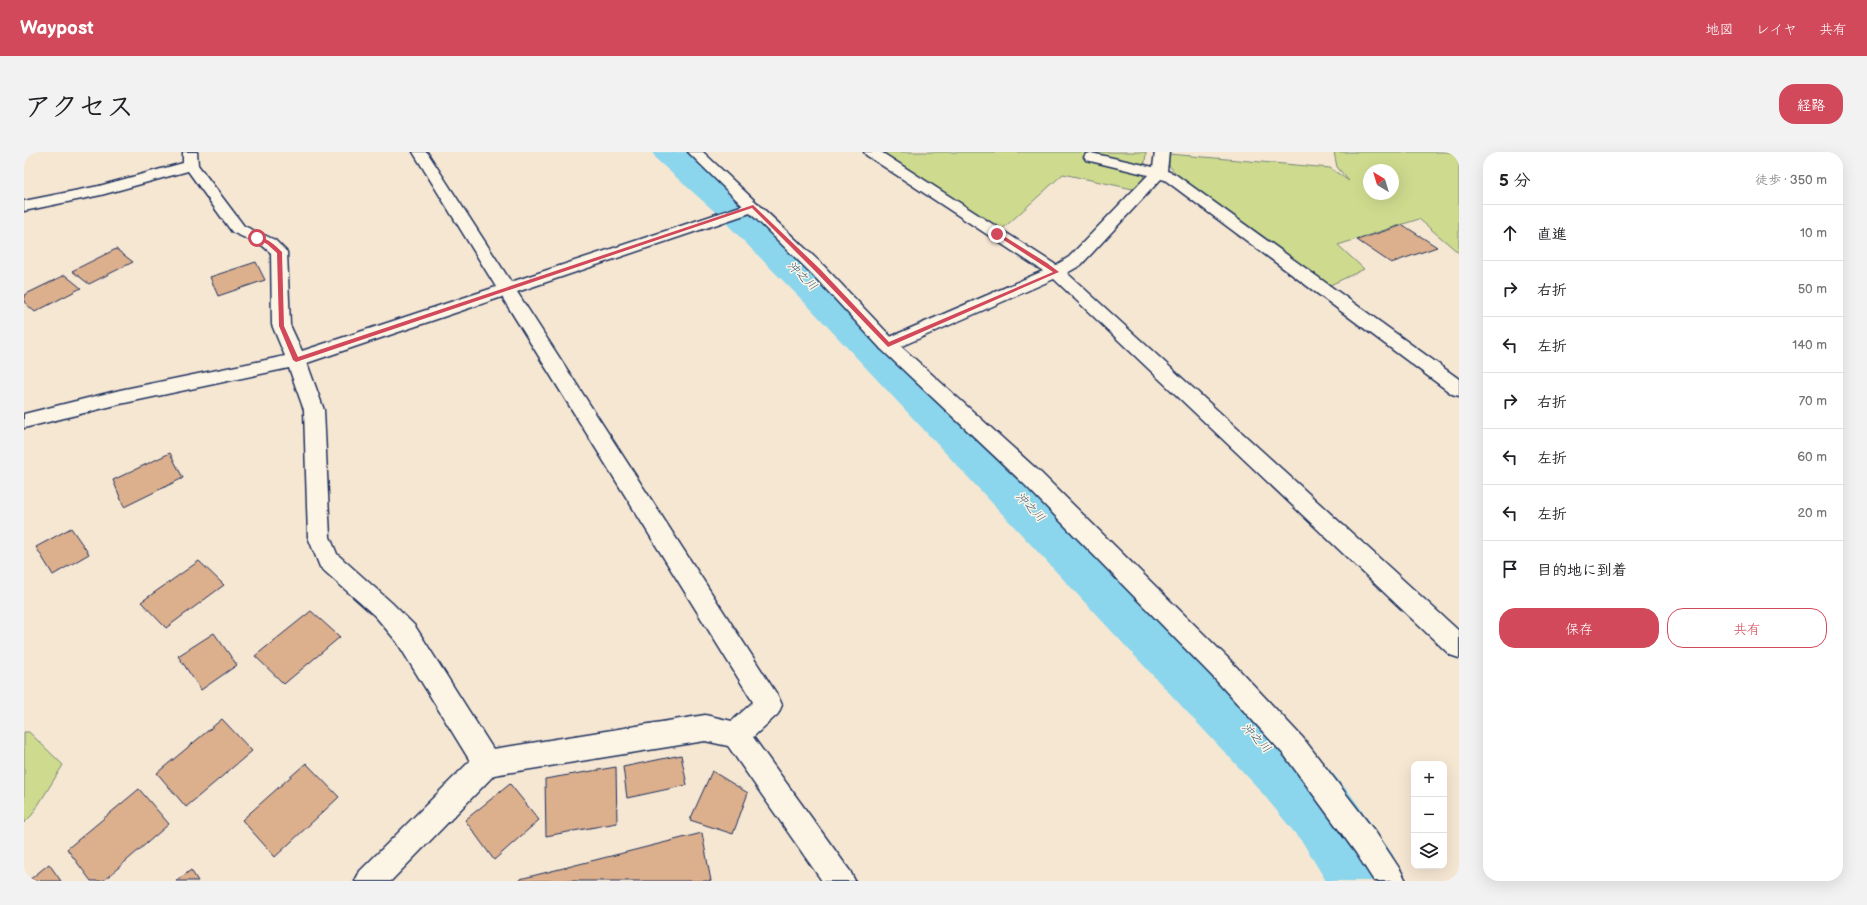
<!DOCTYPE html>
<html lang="ja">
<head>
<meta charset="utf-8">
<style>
  body { margin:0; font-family:"Balsamiq Sans","Klee One",sans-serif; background:#f2f2f2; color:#202124 }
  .controls { position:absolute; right:12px; bottom:12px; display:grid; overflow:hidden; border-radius:8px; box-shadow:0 4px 16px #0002 }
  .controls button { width:36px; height:36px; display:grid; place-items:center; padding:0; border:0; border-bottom:1px solid #e0e0e0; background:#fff; color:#202124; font:20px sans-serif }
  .compass { position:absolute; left:1339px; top:12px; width:36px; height:36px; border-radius:50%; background:#fff; box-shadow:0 4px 16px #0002; rotate:322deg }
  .stop { position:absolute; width:12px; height:12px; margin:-9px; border:3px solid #d1495b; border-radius:50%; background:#fff }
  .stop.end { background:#d1495b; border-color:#fff; box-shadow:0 1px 4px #0008 }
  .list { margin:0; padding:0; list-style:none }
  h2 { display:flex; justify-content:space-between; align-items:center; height:52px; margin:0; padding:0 16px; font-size:17px }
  h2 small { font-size:13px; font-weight:400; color:#757577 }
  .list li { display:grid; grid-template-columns:26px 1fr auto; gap:12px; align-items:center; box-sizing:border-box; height:56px; padding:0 16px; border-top:1px solid #e0e0e0 }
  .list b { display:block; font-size:15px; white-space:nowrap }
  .list em { font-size:13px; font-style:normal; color:#757577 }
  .actions { display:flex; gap:8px; padding:12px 16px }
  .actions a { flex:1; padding:9px 0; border:1px solid #d1495b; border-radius:16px; text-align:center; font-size:14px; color:#d1495b }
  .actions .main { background:#d1495b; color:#fff }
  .icon { flex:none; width:22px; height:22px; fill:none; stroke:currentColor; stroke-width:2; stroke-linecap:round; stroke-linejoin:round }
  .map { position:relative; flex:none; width:1435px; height:729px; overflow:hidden; border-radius:16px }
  header { display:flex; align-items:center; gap:24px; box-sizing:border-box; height:56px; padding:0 20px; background:#d1495b; color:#fff }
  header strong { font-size:19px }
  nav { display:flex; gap:22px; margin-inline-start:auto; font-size:14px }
  .intro { display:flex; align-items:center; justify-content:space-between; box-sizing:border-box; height:96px; padding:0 24px }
  h1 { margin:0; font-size:28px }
  .button { padding:10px 18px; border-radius:16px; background:#d1495b; color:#fff; font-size:14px; font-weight:700 }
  main { display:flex; gap:24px; padding:0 24px }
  aside { flex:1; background:#fff; border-radius:16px; box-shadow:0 4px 16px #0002 }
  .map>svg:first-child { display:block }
</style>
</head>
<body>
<header>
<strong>Waypost</strong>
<nav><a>地図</a><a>レイヤ</a><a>共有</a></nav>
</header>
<div class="intro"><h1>アクセス</h1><a class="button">経路</a></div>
<main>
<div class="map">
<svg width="1435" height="729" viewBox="0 0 1435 729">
  <rect width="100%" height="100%" fill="#f6e7d3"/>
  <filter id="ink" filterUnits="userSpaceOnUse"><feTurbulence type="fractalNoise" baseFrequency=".025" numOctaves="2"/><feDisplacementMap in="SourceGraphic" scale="8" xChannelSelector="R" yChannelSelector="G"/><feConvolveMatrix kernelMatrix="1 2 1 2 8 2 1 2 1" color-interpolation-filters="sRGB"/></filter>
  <g filter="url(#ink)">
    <!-- green -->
    <path fill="#cedb8e" stroke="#748576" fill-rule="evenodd" d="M855,0h267l-4,39 -79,-17 -66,60z
      M1310,0h125v101l-40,-34 -81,26 26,24 -38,18 -147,-109 -10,-13v-11l161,14 19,13 -12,-14zM1345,18h24v24h-24z
      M0,580h5l34,33 -31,50 -8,8z"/>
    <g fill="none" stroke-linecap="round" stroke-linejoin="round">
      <!-- river -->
      <path fill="#8bd6ec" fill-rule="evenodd" d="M628,0h39l51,43 100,95 464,452 45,53 42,60 10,26h-77l-23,-38 -45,-55 -446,-478 -98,-99 -57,-51z"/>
    </g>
    <!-- building -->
    <path fill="#dcaf8d" stroke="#1b2f5e" d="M1379,73l34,22 -46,16 -34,-23z
      M92,97l17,13 -44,22 -17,-13z
      M232,110l9,18 -47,16 -8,-19z
      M41,123l16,13 -46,24 -11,-10v-7z
      M146,301l13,25 -59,29 -11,-27z
      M47,376l18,26 -36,21 -17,-28z
      M175,409l25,24 -58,43 -25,-26z
      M287,459l29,26 -56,47 -29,-28z
      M190,481l23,32 -36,25 -23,-34z
      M198,567l30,32 -66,56 -29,-34z
      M657,603l6,30 -60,13 -4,-31z
      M282,611l33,34 -64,60 -33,-37z
      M592,615l1,56 -71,13 -1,-57z
      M688,619l36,22 -15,41 -43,-14z
      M486,632l29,36 -45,40 -29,-40z
      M115,637l30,35 -66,57h-12l-24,-32z
      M678,681l9,48h-191v-2z
      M25,712l12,17h-33z
      M167,718l7,11h-22z"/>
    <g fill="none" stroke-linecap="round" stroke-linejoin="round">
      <defs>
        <path id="street" d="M159,0h14l1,13 46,61 31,14 12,12 3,73 12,26 194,-64 -83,-135h14l84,130 236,-78 6,-2 6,2 2,3 -2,3 -242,82 261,404 4,9 -4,9 -25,23 97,134 5,10h-33l-94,-135 -23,-5 -211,34 -103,106h-36l5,-10 110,-110 -73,-119 -21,-25 -56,-50 -12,-30 -4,-127 -15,-42 -169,36 -96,24v-14l96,-24 165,-34 -13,-31 -1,-72 -8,-7 -31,-14 -44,-61 -87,24 -77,16v-10l75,-15 84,-23zM478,145l251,405 -21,19 -27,-6 -212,34 -78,-123 -23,-23 -55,-49 -7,-17 -6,-127 -17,-47z
          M840,0h17l175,113 13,-8 79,-82 -62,-15 -2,-3 2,-3 5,-1 62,14 2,-15h14l-2,19 8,3 284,205v17l-7,-2 -287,-214 -4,-1 -80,86 -14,8 392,358v27l-9,-3 -396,-376 -159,70 -7,2 -7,-2 -2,-4 2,-4 162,-70 -177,-116z"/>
        <path id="secondary" d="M664,0h15l121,114 71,75 146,132 189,187 73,78 73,95 25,38 5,10h-32l-18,-28 -71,-97 -73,-80 -187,-191 -144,-136 -69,-75z"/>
      </defs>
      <!-- street casing -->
      <use href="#street" stroke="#1b2f5e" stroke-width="3"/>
      <!-- secondary casing -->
      <use href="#secondary" stroke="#1b2f5e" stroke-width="3"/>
      <!-- street -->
      <use href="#street" fill="#fcf5e5" fill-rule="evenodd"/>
      <!-- secondary -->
      <use href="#secondary" fill="#fcf5e5" fill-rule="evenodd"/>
    </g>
  </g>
  <!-- route -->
  <path fill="#d1495b" d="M729,53l67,64 69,73 164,-70 -57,-37v-2h3l48,30 12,9 -171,75 -72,-75 -64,-64 -456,154 -3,-2 -14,-34 -2,-73 -10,-9 -13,-6c9,-5 22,8 28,14l2,74 14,31z"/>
  <g text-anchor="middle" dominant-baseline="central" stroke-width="3" stroke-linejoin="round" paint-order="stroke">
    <!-- water labels -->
    <g font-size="12" font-style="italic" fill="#375982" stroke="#fcf5e5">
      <text transform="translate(778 124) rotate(44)">沖之川</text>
      <text transform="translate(1006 355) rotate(46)">沖之川</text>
      <text transform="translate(1232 586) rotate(46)">沖之川</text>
    </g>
  </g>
</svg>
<div class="controls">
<button>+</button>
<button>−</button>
<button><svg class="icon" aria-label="layers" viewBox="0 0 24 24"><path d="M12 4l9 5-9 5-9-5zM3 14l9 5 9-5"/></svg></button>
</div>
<svg class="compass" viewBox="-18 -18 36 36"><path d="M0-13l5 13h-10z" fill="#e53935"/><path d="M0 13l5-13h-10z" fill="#757577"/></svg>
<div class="stop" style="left:233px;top:86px"></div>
<div class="stop end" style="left:973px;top:82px"></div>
</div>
<aside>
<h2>5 分<small>徒歩 · 350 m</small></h2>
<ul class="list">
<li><svg class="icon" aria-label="ahead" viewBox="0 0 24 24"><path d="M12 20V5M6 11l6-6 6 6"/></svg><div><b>直進</b></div><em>10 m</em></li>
<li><svg class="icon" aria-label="right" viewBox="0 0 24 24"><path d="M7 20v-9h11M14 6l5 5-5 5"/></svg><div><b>右折</b></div><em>50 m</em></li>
<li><svg class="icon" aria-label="left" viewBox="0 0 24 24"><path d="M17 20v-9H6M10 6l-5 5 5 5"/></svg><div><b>左折</b></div><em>140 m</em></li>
<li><svg class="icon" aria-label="right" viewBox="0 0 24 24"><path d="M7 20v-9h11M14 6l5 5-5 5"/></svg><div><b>右折</b></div><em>70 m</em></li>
<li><svg class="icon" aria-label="left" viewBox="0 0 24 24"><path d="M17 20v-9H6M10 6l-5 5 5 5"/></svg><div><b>左折</b></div><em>60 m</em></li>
<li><svg class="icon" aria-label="left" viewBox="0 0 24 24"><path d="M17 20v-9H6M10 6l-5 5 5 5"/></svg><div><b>左折</b></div><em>20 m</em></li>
<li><svg class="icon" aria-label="arrive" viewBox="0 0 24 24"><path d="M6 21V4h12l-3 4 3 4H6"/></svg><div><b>目的地に到着</b></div></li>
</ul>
<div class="actions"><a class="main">保存</a><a>共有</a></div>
</aside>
</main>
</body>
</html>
